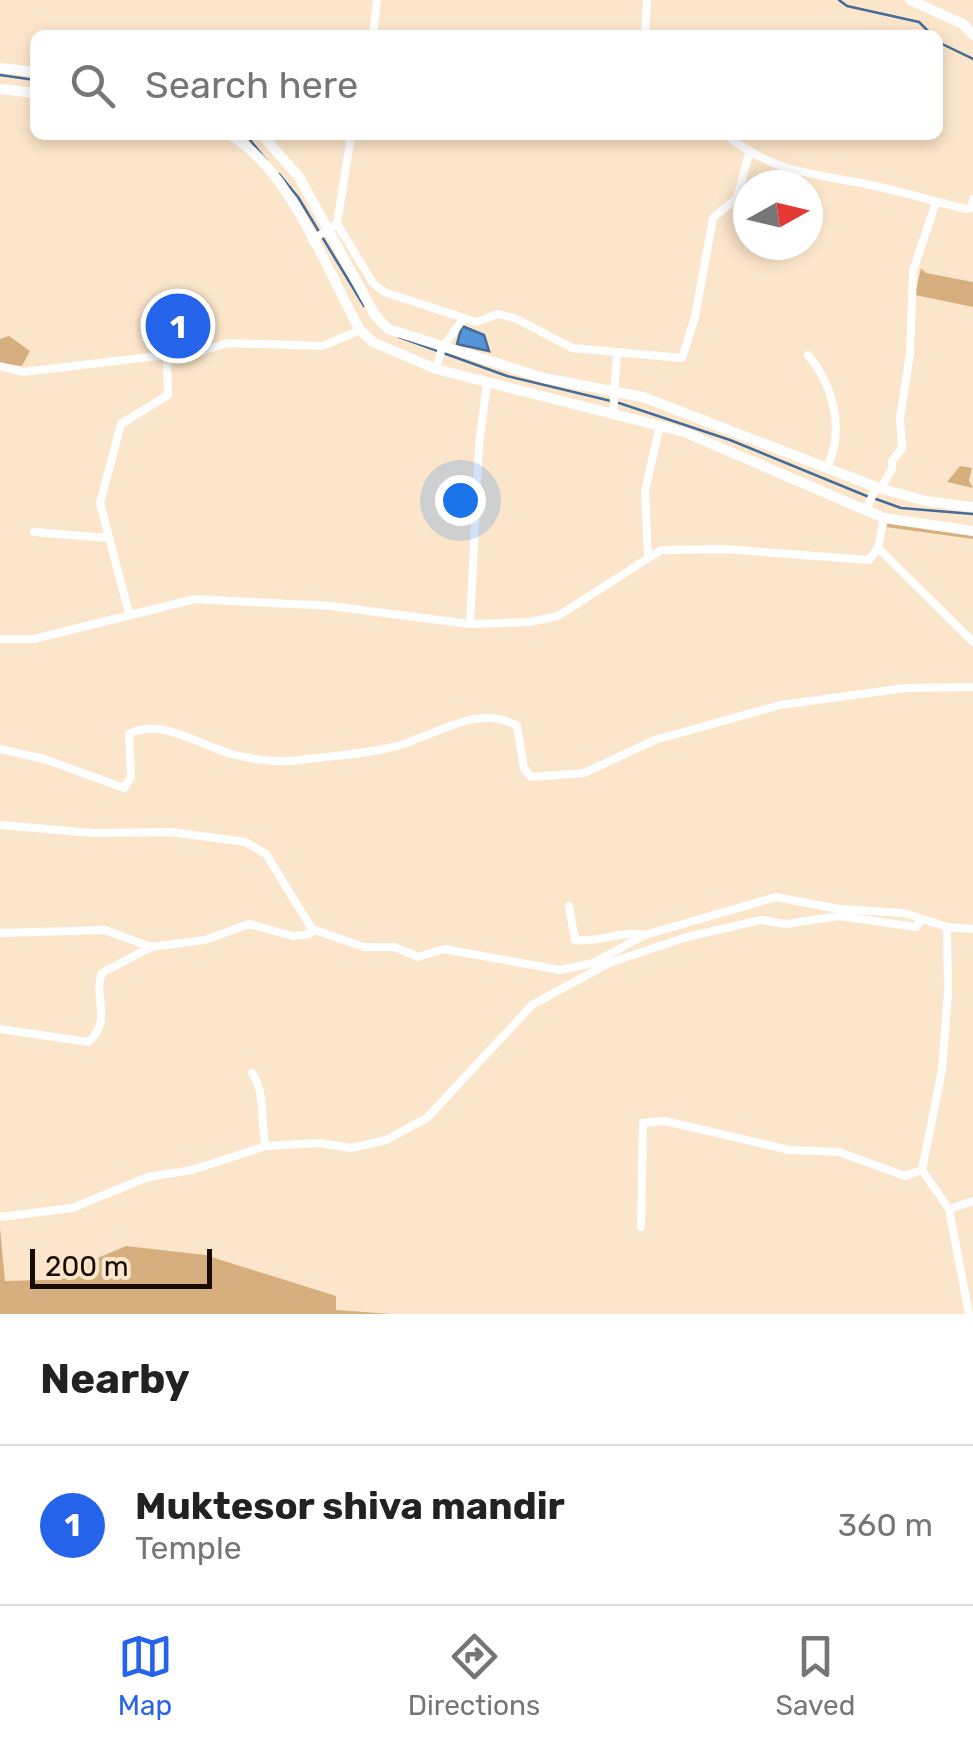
<!DOCTYPE html>
<html lang="en">
<head>
<meta charset="utf-8">
<style>
  body { margin:0; font-family:Rubik,sans-serif; background:#f6f6f6; color:#222 }
  .compass { position:absolute; left:733px; top:170px; width:90px; height:90px; border-radius:50%; background:#fff; box-shadow:0 5px 15px #0003; rotate:82deg }
  .scale { position:absolute; left:30px; bottom:25px; width:182px; box-sizing:border-box; padding-left:10px; border:5px solid #180b00; border-top:0; font-size:28px; line-height:35px; white-space:nowrap; color:#180b00; -webkit-text-stroke:8px #fce6cb; paint-order:stroke }
  .you { position:absolute; left:460px; top:500px; width:35px; height:35px; margin:-25px; border:8px solid #fff; border-radius:50%; background:#1a73e8; box-shadow:0 0 0 15px #1a73e833 }
  .badge { display:grid; place-items:center; width:65px; height:65px; border-radius:50%; background:#2563eb; color:#fff; font-size:32px; font-weight:700 }
  .pin { position:absolute; translate:-50% -50%; border:5px solid #fff; box-shadow:0 2px 10px #0006 }
  .list { margin:0; padding:0; list-style:none }
  h2 { display:flex; justify-content:space-between; align-items:center; height:130px; margin:0; padding:0 40px; font-size:42px }
  h2 small { font-size:32px; font-weight:400; color:#767676 }
  .list li { display:grid; grid-template-columns:65px 1fr auto; gap:30px; align-items:center; box-sizing:border-box; height:160px; padding:0 40px; border-top:2px solid #e0e0e0 }
  .list b { display:block; font-size:38px; white-space:nowrap }
  .list p { margin:0; font-size:32px; white-space:nowrap; color:#767676 }
  .list em { font-size:32px; font-style:normal; color:#767676 }
  .icon { flex:none; width:55px; height:55px; fill:none; stroke:currentColor; stroke-width:2; stroke-linecap:round; stroke-linejoin:round }
  .map { position:relative; flex:none; width:973px; height:1314px; overflow:hidden }
  .search { position:absolute; background:#fff; box-shadow:0 5px 15px #0003; left:30px; right:30px; top:30px; height:110px; display:flex; align-items:center; gap:25px; box-sizing:border-box; padding:0 35px; border-radius:15px; color:#767676; font-size:38px }
  .sheet { height:290px; background:#fff }
  nav { display:flex; justify-content:space-around; align-items:center; box-sizing:border-box; height:140px; border-top:2px solid #e0e0e0; background:#fff; font-size:28px; color:#767676 }
  nav a { display:grid; justify-items:center; gap:5px }
  nav .on { color:#2563eb }
  .map>svg:first-child { display:block }
</style>
</head>
<body>
<div class="map">
<svg width="973" height="1314" viewBox="0 0 973 1314">
  <rect width="100%" height="100%" fill="#fce6cb"/>
  <!-- green -->
  <path fill="#d7af7f" d="M921,268l5,5 47,9v25l-58,-12z
    M9,336l21,15 -8,15 -22,-3v-24z
    M960,466l12,2 -3,12 4,8 -26,-6z
    M889,520l84,15v4l-87,-12z
    M0,1228l5,53 40,-1 81,-34 79,9 131,41v14l55,4h-391z"/>
  <!-- water -->
  <path fill="#5595d9" stroke="#436c98" stroke-width="2.5" d="M462,326l22,9 5,16 -32,-7z"/>
  <g fill="none" stroke-linecap="round" stroke-linejoin="round">
    <!-- stream -->
    <path stroke="#436c98" stroke-width="2.5" d="M839,0l8,6 72,16 13,13
      M938,42l35,17
      M0,75l35,5
      M246,135l21,26
      M279,174l19,23 66,109
      M399,337l108,39 104,25
      M619,403l111,37 139,57
      M876,499l25,9 72,6"/>
    <!-- street -->
    <path stroke="#fff" stroke-width="8" d="M373,35l4,-35
      M645,35l2,-35
      M726,135c51,39 81,37 140,49 34,7 67,17 100,25l5,-1 2,-9
      M337,224l36,59 11,9 92,30 22,-8 19,5 55,29 110,10 13,-41 18,-99 24,-20 12,-45
      M312,240l25,-16 14,-89
      M808,355c26,32 37,75 19,112
      M0,366l23,6 178,-21 27,-8 95,3 37,-16
      M436,369l6,-21 22,-30
      M613,412l4,-59
      M881,488l11,-19v-8l10,-13 -2,-30 10,-64 3,-83 23,-69
      M867,508l9,-21
      M34,532l73,6
      M878,548l95,94
      M648,559l-3,-68 15,-66
      M129,613l-29,-110 21,-79 47,-29 -1,-40
      M470,624l9,-179 8,-62
      M0,639h34l161,-40 135,7 140,18 60,-2 28,-6 103,-66 62,-1 146,11 9,-12 6,-30
      M0,749l44,10 80,29 7,-11 -2,-43c32,-17 72,12 103,20 21,6 48,9 69,6 30,-4 63,-6 92,-13 39,-9 85,-45 124,-21l7,42 7,9 53,-4 71,-33 125,-35 126,-17 67,-1
      M0,825l93,8 78,-1 74,10 21,12 46,75
      M569,906l6,34c28,3 41,-10 70,-5
      M0,933l105,-3 46,17 54,-7 44,-16 44,12 17,-2 2,-5 52,18h31l23,10 26,-8 116,21 33,-7 52,-28 131,-38 63,12 65,4 43,14
      M0,1029l88,13c26,-22 4,-44 14,-69l49,-26
      M252,1073c15,22 7,48 14,73
      M949,1209l24,-8
      M0,1217l72,-9 76,-31 44,-7 74,-24 53,-3 32,5 35,-8 41,-22 105,-113 77,-42 78,-26 74,-17 25,4 53,-8 77,11 6,-8
      M641,1227l2,-104 22,-2 124,29 50,2 66,24 17,-6
      M969,1314l-20,-105 -27,-39 20,-100 6,-78 -1,-65 26,2"/>
    <!-- secondary -->
    <path stroke="#fff" stroke-width="10" d="M910,0l53,24 10,11
      M0,68l35,4
      M0,89l35,4
      M230,135c60,34 97,136 130,195l13,12 63,27 248,63 200,86 89,13
      M262,135l37,42 76,138 13,14 156,49 99,19 233,90 50,14 47,6"/>
  </g>
</svg>
<svg class="compass" viewBox="-18 -18 36 36"><path d="M0-13l5 13h-10z" fill="#e53935"/><path d="M0 13l5-13h-10z" fill="#767676"/></svg>
<div class="scale">200 m</div>
<div class="you"></div>
<div class="pin badge" style="left:178px;top:326px">1</div>
<div class="search"><svg class="icon" aria-label="search" viewBox="0 0 24 24"><circle cx="10" cy="10" r="6"/><path d="M15 15l6 6"/></svg>Search here</div>
</div>
<section class="sheet">
<h2>Nearby<small></small></h2>
<ul class="list">
<li><span class="badge">1</span><div><b>Muktesor shiva mandir</b><p>Temple</p></div><em>360 m</em></li>
</ul>
</section>
<nav>
<a class="on"><svg class="icon" aria-label="map" viewBox="0 0 24 24"><path d="M3 6l6-2 6 2 6-2v14l-6 2-6-2-6 2zM9 4v14M15 6v14"/></svg>Map</a>
<a><svg class="icon" aria-label="directions" viewBox="0 0 24 24"><path d="M12 3l9 9-9 9-9-9zM9 14v-3h6M13 9l2 2-2 2"/></svg>Directions</a>
<a><svg class="icon" aria-label="saved" viewBox="0 0 24 24"><path d="M7 4h10v16l-5-4-5 4z"/></svg>Saved</a>
</nav>
</body>
</html>
